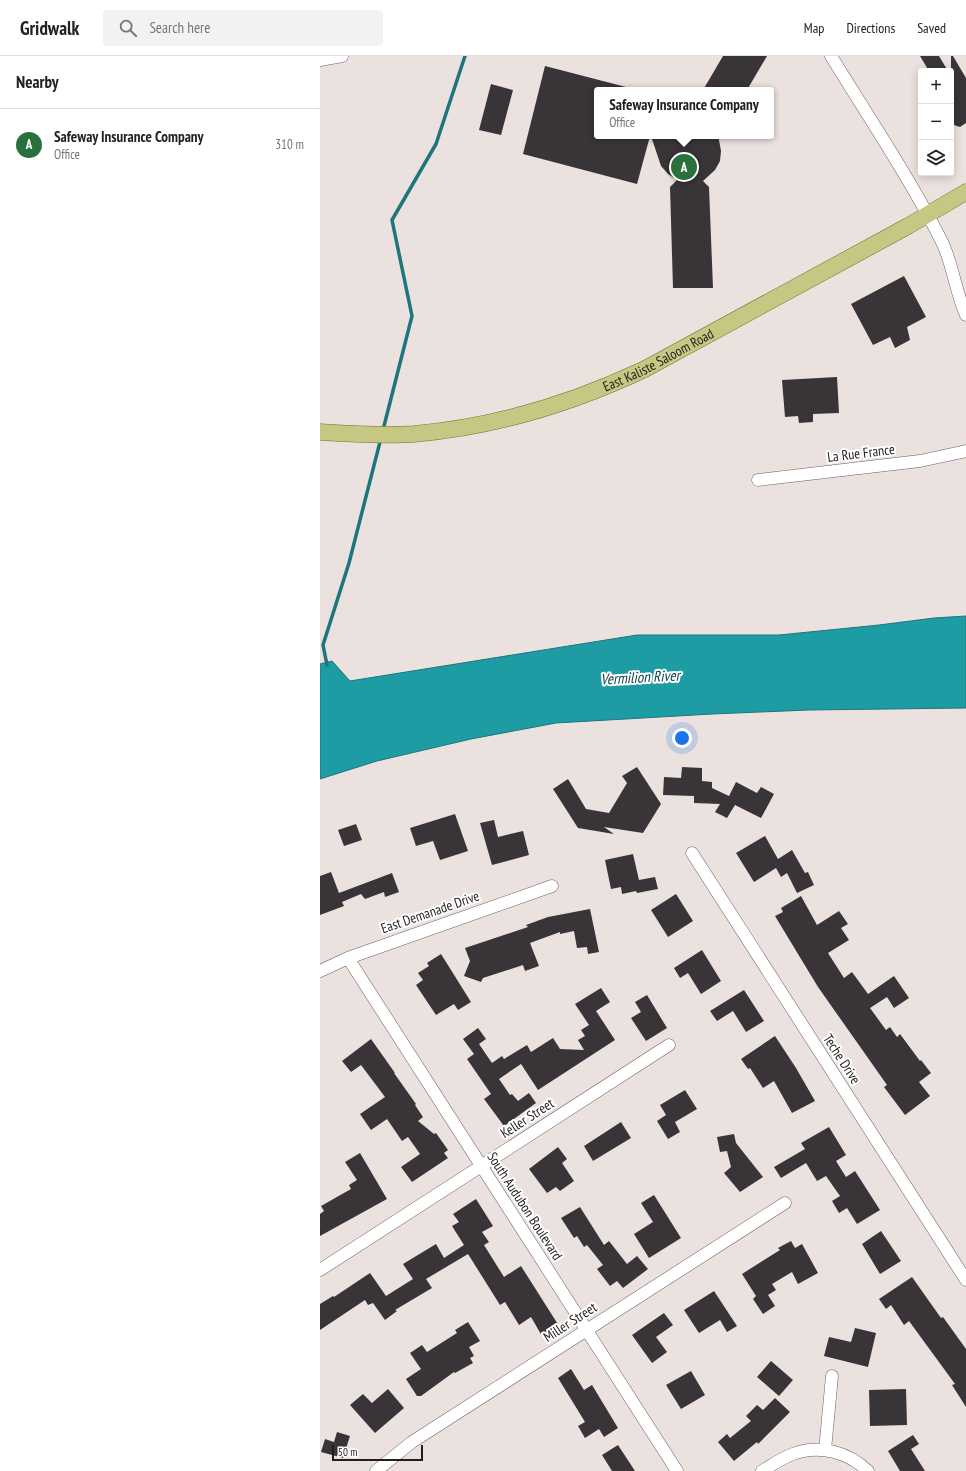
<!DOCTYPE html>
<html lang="en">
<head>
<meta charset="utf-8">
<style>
  body { margin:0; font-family:"PT Sans Narrow",sans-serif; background:#f2f2f2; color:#222 }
  .controls { position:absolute; right:12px; top:12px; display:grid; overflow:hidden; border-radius:4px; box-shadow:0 2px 10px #0003 }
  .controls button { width:36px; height:36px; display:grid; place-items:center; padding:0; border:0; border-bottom:1px solid #e0e0e0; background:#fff; color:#222; font:20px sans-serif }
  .scale { position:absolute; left:12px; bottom:10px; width:91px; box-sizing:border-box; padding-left:4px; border:2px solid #201d1c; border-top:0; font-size:11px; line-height:14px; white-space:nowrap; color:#201d1c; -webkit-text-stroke:3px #fff; paint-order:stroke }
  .you { position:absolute; left:362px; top:682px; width:14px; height:14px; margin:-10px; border:3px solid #fff; border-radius:50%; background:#1a73e8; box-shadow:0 0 0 6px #1a73e833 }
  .badge { display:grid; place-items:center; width:26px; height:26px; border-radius:50%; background:#2a703d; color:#fff; font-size:13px; font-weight:700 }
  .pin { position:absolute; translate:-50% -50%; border:2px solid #fff; box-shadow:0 1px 4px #0006 }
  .popup { position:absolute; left:274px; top:31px; width:180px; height:52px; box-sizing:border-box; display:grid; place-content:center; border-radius:4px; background:#fff; filter:drop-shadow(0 1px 3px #0005); font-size:13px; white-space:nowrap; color:#767676 }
  .popup b { font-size:15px; color:#222 }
  .popup::after { content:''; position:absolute; left:50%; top:100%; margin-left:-8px; border:8px solid transparent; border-top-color:#fff }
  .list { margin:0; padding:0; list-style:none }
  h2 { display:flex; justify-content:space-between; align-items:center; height:52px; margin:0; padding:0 16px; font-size:17px }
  h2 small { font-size:13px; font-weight:400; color:#767676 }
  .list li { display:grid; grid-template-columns:26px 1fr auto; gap:12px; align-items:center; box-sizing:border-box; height:72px; padding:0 16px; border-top:1px solid #e0e0e0 }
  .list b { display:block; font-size:15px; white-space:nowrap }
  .list p { margin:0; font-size:13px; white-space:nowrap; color:#767676 }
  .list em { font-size:13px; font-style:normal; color:#767676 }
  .icon { flex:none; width:22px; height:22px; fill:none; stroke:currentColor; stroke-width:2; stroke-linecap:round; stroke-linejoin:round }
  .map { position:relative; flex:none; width:646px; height:1415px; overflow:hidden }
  header { display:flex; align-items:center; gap:24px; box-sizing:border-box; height:56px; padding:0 20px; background:#fff; border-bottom:1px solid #e0e0e0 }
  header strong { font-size:19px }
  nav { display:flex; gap:22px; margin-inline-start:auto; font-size:14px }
  .search { width:280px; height:36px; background:#f2f2f2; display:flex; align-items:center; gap:10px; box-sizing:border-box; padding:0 14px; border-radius:4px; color:#767676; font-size:15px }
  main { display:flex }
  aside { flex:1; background:#fff }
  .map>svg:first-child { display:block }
</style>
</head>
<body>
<header>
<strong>Gridwalk</strong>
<div class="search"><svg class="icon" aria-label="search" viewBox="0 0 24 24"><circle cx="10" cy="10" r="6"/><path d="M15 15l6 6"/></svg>Search here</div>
<nav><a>Map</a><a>Directions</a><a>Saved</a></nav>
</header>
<main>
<aside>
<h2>Nearby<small></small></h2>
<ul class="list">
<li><span class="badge">A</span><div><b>Safeway Insurance Company</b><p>Office</p></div><em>310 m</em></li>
</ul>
</aside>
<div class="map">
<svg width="646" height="1415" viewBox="0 0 646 1415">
  <rect width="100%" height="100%" fill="#ebe2df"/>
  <!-- water -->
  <path fill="#1d9ca4" stroke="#1e767b" d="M646,560v92l-157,2 -97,4 -156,9 -85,16 -94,22 -57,18v-115l12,-3 18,20 287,-46h142l100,-10 55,-7z"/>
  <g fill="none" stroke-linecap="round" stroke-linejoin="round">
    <!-- stream -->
    <path stroke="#1e767b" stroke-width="3.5" d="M63,374l29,-114 -20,-96 44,-76 29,-88
      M7,609l-4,-20 26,-82 32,-125"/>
  </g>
  <!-- building -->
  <path fill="#393438" d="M403,0h44l-20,34h-44z
    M600,0h19l9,15h-19z
    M631,0h2l13,22v45l-6,4 -6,-2 -3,-5z
    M225,10l81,21 -1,3h-28v46h53l-13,48 -114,-30z
    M171,28l22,6 -12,45 -22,-5z
    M331,80h66l2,4 2,11 -1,10 -5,9 -12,11 6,6 4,101h-40l-3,-101 7,-7 -9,-6 -7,-8z
    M584,220l22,41 -19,10 3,13 -15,8 -5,-11 -17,8 -22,-41z
    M517,321l2,36 -26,1v8l-14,1 -1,-7 -13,1 -3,-37z
    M317,711l24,37 -18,29 -39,-6 10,7 -36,-6 -25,-39 15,-10 18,30 23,4 18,-30 -5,-7z
    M362,711l20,1v13l10,1v6l17,8 7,-14 21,11 4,-6 13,7 -13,24 -26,-13 -8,13 -12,-6 5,-8 -26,-1v-7l-31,-1 1,-18 17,1z
    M135,758l13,37 -28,9 -7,-19 -17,5 -6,-18z
    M174,764l4,17 25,-6 6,24 -37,10 -12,-42z
    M36,768l6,16 -18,6 -6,-16z
    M445,780l13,23 14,-9 13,23 3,-1 6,13 -17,8 -10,-20 -6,4 -5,-9 -22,14 -18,-29z
    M313,798l6,26 16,-3 3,12 -21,4 -1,-2 -14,3 -1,-7 -10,2 -6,-29z
    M11,816l8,21 53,-20 7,19 -14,5 -1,-5 -19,7 -4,-5 -19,8 2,4 -24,9v-39z
    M356,838l17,27 -25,16 -17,-27z
    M481,840l16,29 22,-14 9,13 -7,4 8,12 -21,13 16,25 8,-6 16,22 26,-18 15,22 -15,10 -7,-11 -17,11 16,22 4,-3 7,10 3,-3 20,27 1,-1 10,13 -12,9 11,14 -25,19 -21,-28 3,-2 -69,-98 -43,-71 8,-4 -2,-4z
    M270,853l9,43 -11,2 -1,-7 -10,1 -3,-17 -14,3v-2l-30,11 9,23 -14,5 -2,-6 -40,13 -2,4 -17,-6 6,-15 -5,-13 63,-21 -2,-2 22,-8z
    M382,894l19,31 -20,13 -13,-21 -8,5 -6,-10z
    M121,898l30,48 -13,8 -4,-6 -18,11 -20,-30 7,-5 -5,-7 11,-7 -2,-3z
    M281,932l9,14 -14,9 19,29 -77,50 -17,-26 -22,15 11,16 2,-1 6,7 11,-8 7,10 -32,23 -20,-27 7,-5 -24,-35 7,-5 -11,-15 15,-11 8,11 -7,5 13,19 10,-7 2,3 23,-14 4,7 22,-14 7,11 24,1 -6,-10 7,-4 -4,-6 8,-5 -14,-21z
    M424,934l20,31 -18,11 -13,-21 -16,10 -7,-10z
    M327,939l20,33 -21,13 -15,-23 10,-6 -6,-10z
    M455,980l21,32 19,33 -23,12 -18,-32 -11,7 -13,-20 -2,1 -7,-10z
    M51,983l24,34h-1l22,31 -1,1 8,12 -5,4 16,13 2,-1 12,17 -4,3 4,5 -36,24 -11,-15 19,-13 -12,-17 -6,4 -15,-22 -16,11 -11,-16 25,-17 -24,-32 -10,7 -9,-11z
    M365,1034l12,19 -22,13 5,10 -12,7 -11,-18 9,-6 -6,-10z
    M301,1066l10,16 -38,23 -9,-15z
    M509,1071l17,28 -10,6 10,16 9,-6 25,39 -23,14 -10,-16 -8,5 -7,-12 8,-5 -14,-20 -9,5 -11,-18 -25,15 -7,-11 31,-18 -4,-6z
    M414,1078l2,9 27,34 -23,15 -16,-19 7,-6 -4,-16 -7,1 -3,-15z
    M238,1091l9,12 -5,4 12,18 -14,10 -4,-4 -9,6 -18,-24z
    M40,1097l27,46 -67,37v-22l4,-3 -3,-5 30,-17 -2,-4 8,-5 -12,-18z
    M334,1139l27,43 -32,20 -15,-24 19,-12 -12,-19z
    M156,1143l17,27 -11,6 7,10 -5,3 20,32 17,-11 38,60 -17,10 -11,-19 -12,8 -14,-23 -5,3 -32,-51 -42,25 6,9 -37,22 2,1 -12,9 -12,-17 -5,2 -3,-5 -45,30v-26l13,-8 1,1 36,-24 16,23 27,-17 -10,-15 33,-20 8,14 20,-13 -12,-19 7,-4 -6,-8z
    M260,1151l24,38 5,-4 18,23 10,-8 11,13 -25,19 -6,-7 -7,5 -13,-17 6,-4 -16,-20 -3,2 -7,-11 -3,2 -13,-20z
    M561,1175l20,30 -21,13 -18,-30z
    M471,1185l4,7 7,-4 16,29 -20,11 -6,-12 -20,12 4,6 -8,5 7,11 -12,8 -10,-15 3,-3 -14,-22 38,-24 -2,-2z
    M592,1221l29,41 2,-1 23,32v58l-14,-22 3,-1 -46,-63 -5,4 -13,-20 -5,4 -7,-10z
    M394,1235l23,35 -10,6 -7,-12 -21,13 -15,-23z
    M344,1257l9,12 -17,12 11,15 -15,11 -20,-28z
    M148,1266l12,19 -11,6 5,9 -4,2 3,5 -18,10 -1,-1 -33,24h-4l-11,-17 15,-10 -11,-16 12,-8 5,7 30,-19 -2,-3z
    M535,1272l21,5 -8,34 -44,-11 5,-19 22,5z
    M451,1305l22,19 -14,16 -22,-19z
    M251,1313l13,21 8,-5 26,43 -14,9 -5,-8 -14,9 -7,-12 7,-4 -27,-44z
    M371,1315l14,24 -24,14 -15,-24z
    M68,1333l16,19 -29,25 -25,-28 13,-11 9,9z
    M586,1333l1,36 -37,1 -1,-36z
    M455,1342l15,14 -32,32 -1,-2 -23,19 -16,-19 9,-8 3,4 21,-17 -5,-5 11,-11 6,5z
    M17,1376l13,4 -7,22 -22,-6 4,-13 9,3z
    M593,1379l6,9 -8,5 14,22h-25l-12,-20z
    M298,1389l17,26h-23l-10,-16z"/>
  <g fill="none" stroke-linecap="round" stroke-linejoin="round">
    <defs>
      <path id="minor" d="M511,0c37,60 78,121 110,184 12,23 14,51 25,75
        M0,4l22,-4
        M438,424l162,-19 46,-10
        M372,797l274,427
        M28,902l329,513
        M0,915l28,-13 204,-72
        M0,1214l349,-225
        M505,1394l7,-74
        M56,1415l36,-29 373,-239
        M442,1415c10,-6 20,-13 31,-17 26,-10 55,-2 75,17"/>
      <g id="major">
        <path id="s1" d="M0,376c31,2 63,4 94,2 80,-7 159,-31 231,-65l263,-143 58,-34"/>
      </g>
    </defs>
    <!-- minor casing -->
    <use href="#minor" stroke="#69615f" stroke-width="13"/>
    <!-- major casing -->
    <use href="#major" stroke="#737328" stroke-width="17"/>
    <!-- minor -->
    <use href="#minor" stroke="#fff" stroke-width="12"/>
    <!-- major -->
    <use href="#major" stroke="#c5c782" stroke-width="16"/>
  </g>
  <g text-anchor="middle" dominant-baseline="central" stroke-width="4" stroke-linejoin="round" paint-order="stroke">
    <!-- street labels -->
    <g font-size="14" fill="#201d1c" stroke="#fff">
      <text stroke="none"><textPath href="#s1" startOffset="351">East Kaliste Saloom Road</textPath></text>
      <text transform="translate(541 397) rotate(-7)">La Rue France</text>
      <text transform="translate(110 856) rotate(-19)">East Demanade Drive</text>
      <text transform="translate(522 1003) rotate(57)">Teche Drive</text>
      <text transform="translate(207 1062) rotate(-33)">Keller Street</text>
      <text transform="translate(205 1150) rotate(57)">South Audubon Boulevard</text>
      <text transform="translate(250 1266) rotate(-33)">Miller Street</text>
    </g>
    <!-- water labels -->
    <g font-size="15" font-style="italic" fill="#124549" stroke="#fff">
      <text transform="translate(320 621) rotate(-3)">Vermilion River</text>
    </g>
  </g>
</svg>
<div class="controls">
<button>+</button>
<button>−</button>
<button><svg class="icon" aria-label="layers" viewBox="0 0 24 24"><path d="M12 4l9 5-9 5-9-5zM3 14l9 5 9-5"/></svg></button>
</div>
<div class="scale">50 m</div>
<div class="you"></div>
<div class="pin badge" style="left:364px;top:111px">A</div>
<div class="popup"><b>Safeway Insurance Company</b>Office</div>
</div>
</main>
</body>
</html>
